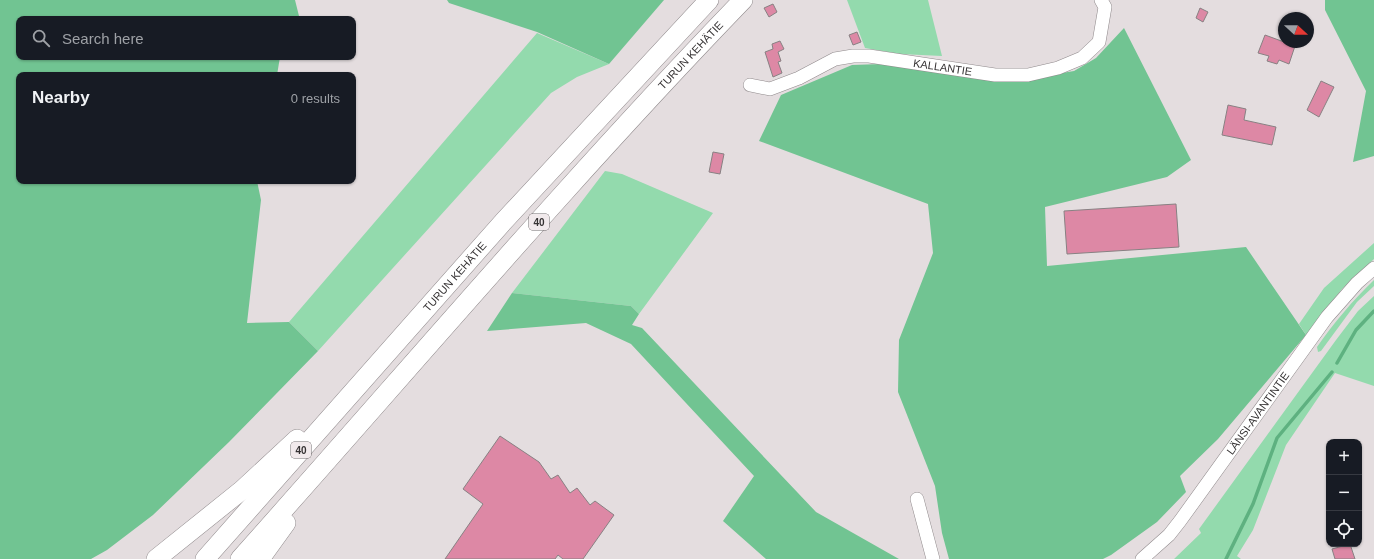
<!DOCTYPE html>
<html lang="en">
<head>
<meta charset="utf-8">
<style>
  body { margin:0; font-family:Helvetica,sans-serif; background:#242831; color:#f1f3f6 }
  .controls { position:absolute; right:12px; bottom:12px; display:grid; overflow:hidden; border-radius:8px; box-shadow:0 1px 3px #0004 }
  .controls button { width:36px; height:36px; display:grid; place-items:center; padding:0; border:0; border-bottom:1px solid #363941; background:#171b24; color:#f1f3f6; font:20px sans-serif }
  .compass { position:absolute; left:1278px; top:12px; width:36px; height:36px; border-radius:50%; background:#171b24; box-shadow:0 1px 3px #0004; rotate:111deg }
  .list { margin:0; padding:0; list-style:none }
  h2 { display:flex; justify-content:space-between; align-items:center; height:52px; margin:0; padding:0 16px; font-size:17px }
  h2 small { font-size:13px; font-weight:400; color:#9ea1a6 }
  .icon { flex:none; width:22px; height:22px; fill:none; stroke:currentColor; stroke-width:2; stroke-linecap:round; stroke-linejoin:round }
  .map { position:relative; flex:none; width:1374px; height:559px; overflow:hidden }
  .search { position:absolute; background:#171b24; box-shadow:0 1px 3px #0004; left:16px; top:16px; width:340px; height:44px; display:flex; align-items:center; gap:10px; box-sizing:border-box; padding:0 14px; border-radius:8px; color:#9ea1a6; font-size:15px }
  .panel { position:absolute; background:#171b24; box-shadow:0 1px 3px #0004; left:16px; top:72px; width:340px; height:112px; border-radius:8px }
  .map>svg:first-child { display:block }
</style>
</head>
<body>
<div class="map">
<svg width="1374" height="559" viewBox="0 0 1374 559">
  <rect width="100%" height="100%" fill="#e4dddf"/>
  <!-- green -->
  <path fill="#93daad" d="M847,0h81l14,56 -42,-2 -35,-6z
    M537,33l72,31 -32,13 -26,16 -233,258 -29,-29z
    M605,171l17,3 91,39 -74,101 -8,-8 -119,-13z
    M1374,243v16l-32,30 -36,46 -7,-11 25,-36z
    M1374,280v6l-17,16 -36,49 -3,1 -1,-5c17,-24 35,-46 57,-67z
    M1374,296v90l-39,-13 -49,72 -33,85 -16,26 4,3h-67l27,-26 -2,-4 137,-189 22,-29z"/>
  <!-- forest -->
  <path fill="#71c492" d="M0,0h295l4,16 -7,3h-273v38h261l-3,18h-258v106h238l4,19 -14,123 42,-1 29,29 -89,91 -76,73 -46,35 -16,9h-91z
    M447,0h217l-55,64 -72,-32 -88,-29z
    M1325,0h49v156l-21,6 13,-71 -41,-81z
    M1124,28l67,132 -24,17 -122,30 2,59 199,-19 60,88 -88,104 -38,37 6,16 -29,30 -46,33 -8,4h-154l-7,-26 -7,-47 -37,-94 1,-52 34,-87 -5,-49 -169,-63 22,-46 71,-30 30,-1 126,18 66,-11 22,-13z
    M512,293l119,13 8,8 -7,11 10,3 174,184 83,47h-133l-43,-38 31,-45 -123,-132 -45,-21 -99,8z"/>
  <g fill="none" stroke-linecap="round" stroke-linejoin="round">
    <!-- stream -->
    <path stroke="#5eb180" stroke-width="3.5" d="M1337,363l19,-33 18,-19
      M1226,559l27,-55 24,-66 55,-66"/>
  </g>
  <!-- building -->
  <path fill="#dd88a5" stroke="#888183" d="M773,4l4,8 -8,5 -5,-9z
    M1200,8l8,4 -5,10 -7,-4z
    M857,32l4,10 -8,3 -4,-10z
    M1265,35l30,11 -6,18 -10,-4 -2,4 -10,-3 2,-5 -11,-3z
    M780,41l4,8 -6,3 3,9 -3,1 4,11 -9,4 -8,-25 8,-3 -1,-5z
    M1321,81l13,6 -15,30 -12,-7z
    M1228,105l18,4 -2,11 32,7 -4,18 -50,-10z
    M713,152l11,2 -4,20 -11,-2z
    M1176,204l3,43 -112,7 -3,-43z
    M500,436l39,26 12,17 7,-4 12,18 7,-5 13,17 5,-4 19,14 -31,44h-20l-5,-4 -3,4h-110l38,-55 -20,-15z
    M1350,544l5,15h-20l-3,-10z"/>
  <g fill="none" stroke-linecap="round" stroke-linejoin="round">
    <defs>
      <g id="minor">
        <path id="s1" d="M750,85l20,4 29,-11 36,-19 18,-3h16l126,19h33l30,-7 24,-10 17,-16 6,-35 -4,-7"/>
        <path d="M917,499l16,60"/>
        <path id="s2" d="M1142,559l27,-24 11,-14 147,-204 30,-34 17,-15"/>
      </g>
      <g id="highway">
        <path d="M156,559l86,-69 55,-51"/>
        <path id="s3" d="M205,559l298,-337 206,-222"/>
        <path id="s4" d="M240,559c167,-187 329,-379 503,-559"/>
        <path d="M260,559l26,-36"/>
      </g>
    </defs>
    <!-- minor casing -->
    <use href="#minor" stroke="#908a8c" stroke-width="14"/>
    <!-- highway casing -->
    <use href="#highway" stroke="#908a8c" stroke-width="20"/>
    <!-- minor -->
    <use href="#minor" stroke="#fff" stroke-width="13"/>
    <!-- highway -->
    <use href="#highway" stroke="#fff" stroke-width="19"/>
  </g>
  <g text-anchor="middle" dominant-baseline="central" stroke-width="3.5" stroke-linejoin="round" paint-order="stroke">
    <!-- shield labels -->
    <g fill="#f1eaec" stroke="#6d696a" stroke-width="1">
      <rect x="529" y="214" width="20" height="16" rx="3"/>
      <rect x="291" y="442" width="20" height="16" rx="3"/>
    </g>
    <g font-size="10" font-weight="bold" fill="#353233">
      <text x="539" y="222">40</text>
      <text x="301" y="450">40</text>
    </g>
    <!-- street labels -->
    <g font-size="11" fill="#353233" stroke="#f1eaec">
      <text stroke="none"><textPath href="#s4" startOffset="676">TURUN KEHÄTIE</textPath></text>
      <text stroke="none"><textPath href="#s1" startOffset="201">KALLANTIE</textPath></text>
      <text stroke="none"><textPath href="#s3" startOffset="377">TURUN KEHÄTIE</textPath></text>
      <text stroke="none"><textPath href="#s2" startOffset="187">LÄNSI-AVANTINTIE</textPath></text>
    </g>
  </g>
</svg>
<div class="controls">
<button>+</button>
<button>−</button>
<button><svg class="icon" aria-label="locate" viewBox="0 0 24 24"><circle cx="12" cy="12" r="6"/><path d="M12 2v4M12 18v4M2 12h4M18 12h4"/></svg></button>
</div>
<svg class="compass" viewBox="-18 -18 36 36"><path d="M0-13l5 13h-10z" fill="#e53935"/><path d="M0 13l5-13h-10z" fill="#9ea1a6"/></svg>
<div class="search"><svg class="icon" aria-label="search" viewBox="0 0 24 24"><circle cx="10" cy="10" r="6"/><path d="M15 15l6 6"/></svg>Search here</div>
<section class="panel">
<h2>Nearby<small>0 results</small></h2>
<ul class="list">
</ul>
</section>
</div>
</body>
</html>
